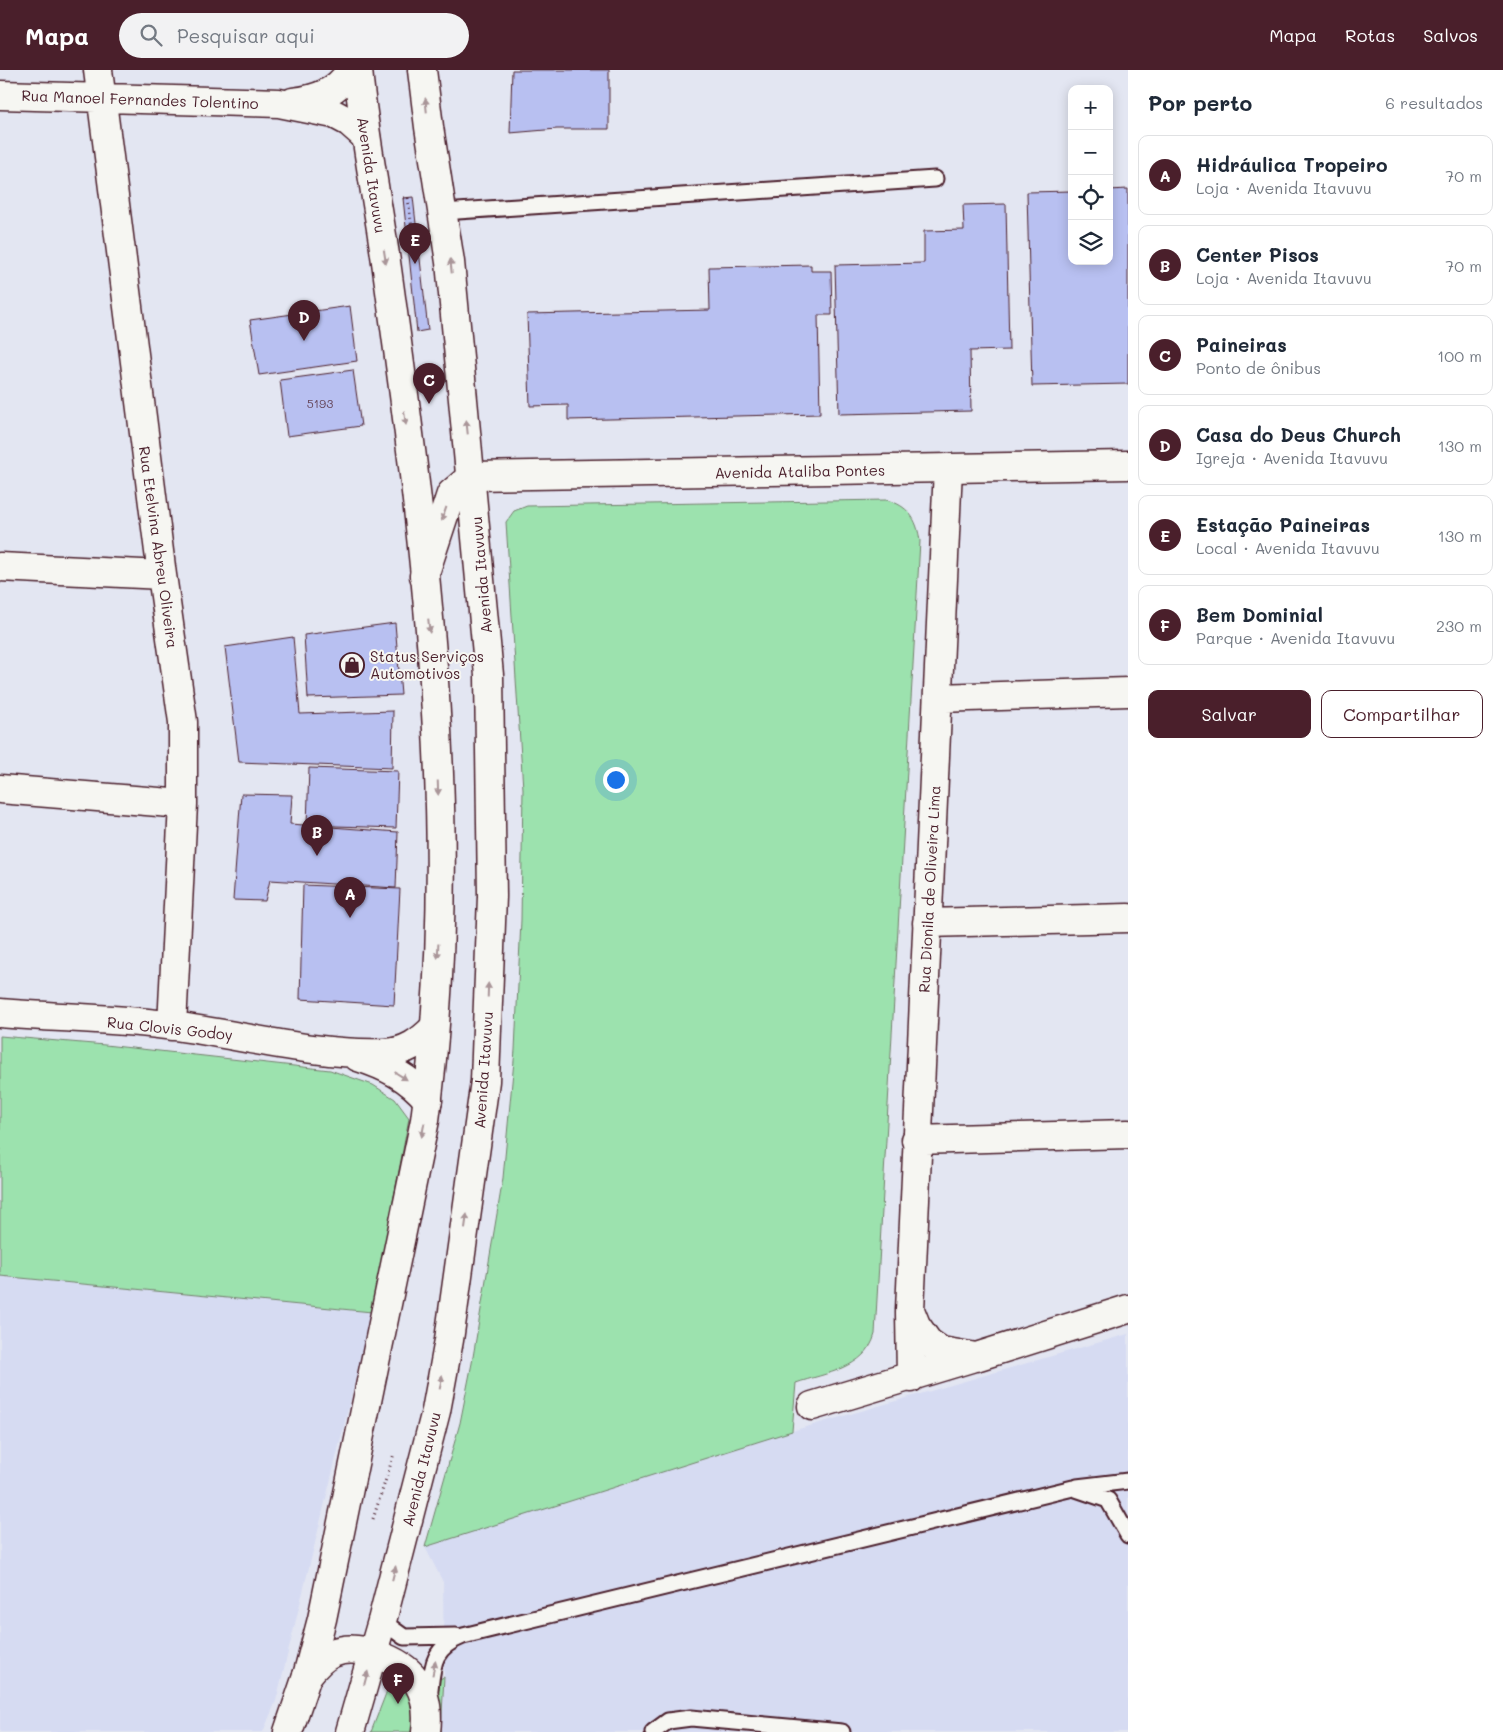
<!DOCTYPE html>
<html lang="pt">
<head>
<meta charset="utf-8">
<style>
  body { margin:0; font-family:Mali,sans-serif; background:#f2f2f3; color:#1f2937 }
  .controls { position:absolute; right:15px; top:15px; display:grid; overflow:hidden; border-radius:10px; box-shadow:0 2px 12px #0003 }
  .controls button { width:45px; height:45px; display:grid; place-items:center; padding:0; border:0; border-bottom:1px solid #e0e1e3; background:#fff; color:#1f2937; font:25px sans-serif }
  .you { position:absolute; left:615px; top:709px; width:18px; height:18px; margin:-12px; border:4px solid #fff; border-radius:50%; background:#1a73e8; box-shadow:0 0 0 8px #1a73e833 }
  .badge { display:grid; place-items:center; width:32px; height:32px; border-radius:50%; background:#4a1f2b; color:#fff; font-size:16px; font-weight:700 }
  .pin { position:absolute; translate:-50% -41px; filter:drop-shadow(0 1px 2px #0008) }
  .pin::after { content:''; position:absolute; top:26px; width:18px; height:15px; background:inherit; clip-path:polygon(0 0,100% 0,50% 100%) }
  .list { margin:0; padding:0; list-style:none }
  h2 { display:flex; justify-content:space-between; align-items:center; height:65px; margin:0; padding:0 20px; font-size:21px }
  h2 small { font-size:16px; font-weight:400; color:#747a83 }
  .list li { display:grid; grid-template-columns:32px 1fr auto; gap:15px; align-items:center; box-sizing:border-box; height:80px; margin:0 10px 10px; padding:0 10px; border:1px solid #e0e1e3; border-radius:10px }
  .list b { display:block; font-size:19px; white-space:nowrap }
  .list p { margin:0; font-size:16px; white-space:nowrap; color:#747a83 }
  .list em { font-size:16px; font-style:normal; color:#747a83 }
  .actions { display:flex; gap:10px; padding:15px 20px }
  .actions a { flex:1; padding:11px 0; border:1px solid #4a1f2b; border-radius:10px; text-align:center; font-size:18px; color:#4a1f2b }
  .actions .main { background:#4a1f2b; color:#fff }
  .icon { flex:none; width:28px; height:28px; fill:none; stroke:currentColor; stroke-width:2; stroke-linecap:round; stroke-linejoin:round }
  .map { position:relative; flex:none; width:1128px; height:1662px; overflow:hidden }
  header { display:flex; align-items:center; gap:30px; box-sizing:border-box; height:70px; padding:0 25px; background:#4a1f2b; color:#fff }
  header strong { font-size:24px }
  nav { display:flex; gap:28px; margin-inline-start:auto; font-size:18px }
  .search { width:350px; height:45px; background:#f2f2f3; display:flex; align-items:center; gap:12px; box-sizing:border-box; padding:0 18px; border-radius:28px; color:#747a83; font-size:19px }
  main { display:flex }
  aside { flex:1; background:#fff }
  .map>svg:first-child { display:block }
</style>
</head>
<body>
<header>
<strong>Mapa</strong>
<div class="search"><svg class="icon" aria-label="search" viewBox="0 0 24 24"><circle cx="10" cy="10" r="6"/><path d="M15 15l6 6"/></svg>Pesquisar aqui</div>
<nav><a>Mapa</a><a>Rotas</a><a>Salvos</a></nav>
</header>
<main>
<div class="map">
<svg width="1128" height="1662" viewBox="0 0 1128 1662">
  <rect width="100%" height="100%" fill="#e3e6f2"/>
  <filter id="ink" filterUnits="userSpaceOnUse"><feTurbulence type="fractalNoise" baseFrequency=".02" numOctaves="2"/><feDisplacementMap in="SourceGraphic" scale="10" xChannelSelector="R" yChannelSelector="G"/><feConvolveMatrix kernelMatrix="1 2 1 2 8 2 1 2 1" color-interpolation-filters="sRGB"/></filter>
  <g filter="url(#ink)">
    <!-- built -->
    <path fill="#d6dbf2" d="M0,1206l372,36 -96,389 -13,31h-263z
      M1128,1264v398h-687l3,-55 -1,-95 -18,-35 367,-116z"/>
    <!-- green -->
    <path fill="#9ce2ae" stroke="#73806c" d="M886,430c22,5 31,19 34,41l-45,793c-9,35 -50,39 -79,49l-4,48 -367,116 35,-124 12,-60 31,-185 12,-128 6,-130 2,-131 -17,-267 8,-11 13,-5z
      M0,966l105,9 225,25 43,15 22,14 14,19 -37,194 -372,-36z
      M444,1607l-3,55h-12l8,-52z
      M390,1613l17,4 8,23 -2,22h-42z"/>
    <!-- building -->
    <path fill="#b8c0f1" stroke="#4a1f2b" d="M512,0h97v59h-52l-47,4z
      M1128,119v195l-96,2 -5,-194 45,-1v70h37v-71z
      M413,127l15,133 -11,2 -14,-134z
      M1006,134l3,146 -39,1 1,60 -132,3 -4,-149 89,-2v-32l40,-1 -1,-25z
      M811,195v6h20l1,44h-14l2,99 -252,6v-15l-38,1 -3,-92 183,-4 -1,-43z
      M350,236l7,55 -98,14 -9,-55z
      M353,300l8,56 -74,10 -7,-56z
      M395,553l6,72 -93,3 -4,-63z
      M293,567l7,77 93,-3 -1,57 -153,-6 -14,-115z
      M309,698l89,3 -2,57 -89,-3z
      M241,724l51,1 -2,29 108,8 -2,56 -126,-8 -5,21 -32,-1z
      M303,815l97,4 -6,116 -94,-6z"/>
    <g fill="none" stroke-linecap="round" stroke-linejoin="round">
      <defs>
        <path id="service" d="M443,142l492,-33
          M1077,1417l51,-6
          M382,1551l22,16 52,-1
          M429,1628c4,-31 1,-49 34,-62l610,-148 35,12 20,35
          M653,1662l15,-11 23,-3 151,14"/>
        <path id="minor" d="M98,0l64,505 21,147v82l-11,222
          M0,25l279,8 55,11 15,8 17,15
          M293,32c25,-3 44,-10 58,-32
          M948,398l-38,842 6,15 12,17 13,9 35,6 152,-48
          M0,497l162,8
          M938,628l190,-6
          M0,719l183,15
          M927,853l201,-5
          M0,943c58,5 117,5 174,13 67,9 145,30 211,27 21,-1 35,-11 49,-25
          M358,987c28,9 51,20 70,43
          M916,1070l212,-6
          M910,1242l1,66
          M812,1336l159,-48
          M307,1606c7,-9 15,-19 26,-23 14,-6 31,-3 45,2 38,13 53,37 48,77"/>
        <path id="tertiary" d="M424,506l27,-82 21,-18 656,-11"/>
        <path id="secondary" d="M288,1662l19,-56 15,-57 103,-499c38,-282 1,-570 -38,-851 -9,-66 -23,-132 -29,-199
          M350,1662l32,-111 54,-210 13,-71 36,-259 7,-185 -3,-221 -39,-413 -21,-135 -7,-57"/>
      </defs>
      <!-- service casing -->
      <use href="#service" stroke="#4a1f2b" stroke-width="19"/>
      <!-- minor casing -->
      <use href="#minor" stroke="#4a1f2b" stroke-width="31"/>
      <!-- tertiary casing -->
      <use href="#tertiary" stroke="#4a1f2b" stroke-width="31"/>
      <!-- secondary casing -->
      <use href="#secondary" stroke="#4a1f2b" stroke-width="31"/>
      <!-- path -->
      <path stroke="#4a1f2b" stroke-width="3" stroke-dasharray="1 4" stroke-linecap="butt" d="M403,128h5l5,38
        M373,1449l21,-65"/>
      <!-- service -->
      <use href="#service" stroke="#f6f6f2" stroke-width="15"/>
      <!-- minor -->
      <use href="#minor" stroke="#f6f6f2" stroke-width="28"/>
      <!-- tertiary -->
      <use href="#tertiary" stroke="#f6f6f2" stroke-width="28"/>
      <!-- secondary -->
      <use href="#secondary" stroke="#f6f6f2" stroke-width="28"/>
    </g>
    <!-- one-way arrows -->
    <defs><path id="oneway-solid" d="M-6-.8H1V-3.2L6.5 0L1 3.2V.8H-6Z" transform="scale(1.25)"/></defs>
    <g fill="#a99598">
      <use href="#oneway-solid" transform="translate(426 35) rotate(-96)"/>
      <use href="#oneway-solid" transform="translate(385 187) rotate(81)"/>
      <use href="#oneway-solid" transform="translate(451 196) rotate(-96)"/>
      <use href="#oneway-solid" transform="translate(405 348) rotate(82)"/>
      <use href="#oneway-solid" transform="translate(467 357) rotate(-96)"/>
      <use href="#oneway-solid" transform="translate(444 444) rotate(109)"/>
      <use href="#oneway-solid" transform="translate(429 556) rotate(84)"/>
      <use href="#oneway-solid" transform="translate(438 718) rotate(88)"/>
      <use href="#oneway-solid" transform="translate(438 881) rotate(93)"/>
      <use href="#oneway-solid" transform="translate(488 920) rotate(-88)"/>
      <use href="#oneway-solid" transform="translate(401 1006) rotate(32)"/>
      <use href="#oneway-solid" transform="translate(423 1060) rotate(101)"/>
      <use href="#oneway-solid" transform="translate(466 1151) rotate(-82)"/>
      <use href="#oneway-solid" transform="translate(441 1312) rotate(-80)"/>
      <use href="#oneway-solid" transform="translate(394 1503) rotate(-76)"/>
      <use href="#oneway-solid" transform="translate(434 1598) rotate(-78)"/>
      <use href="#oneway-solid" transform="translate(366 1608) rotate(-75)"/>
    </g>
  </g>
  <!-- icons -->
  <defs>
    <symbol id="shop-ring" viewBox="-11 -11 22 22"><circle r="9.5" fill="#f6f6f2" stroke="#4a1f2b" stroke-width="1.5"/><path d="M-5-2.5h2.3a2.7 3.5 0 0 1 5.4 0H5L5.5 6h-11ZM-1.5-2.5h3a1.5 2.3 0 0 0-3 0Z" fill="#4a1f2b"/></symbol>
  </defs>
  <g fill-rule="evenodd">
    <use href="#shop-ring" x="338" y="581" width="28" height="28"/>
  </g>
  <g text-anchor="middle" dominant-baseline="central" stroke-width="4" stroke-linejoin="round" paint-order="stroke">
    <!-- number labels -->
    <g font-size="12" fill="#66475c">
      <text x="320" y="333">5193</text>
    </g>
    <!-- street labels -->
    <g font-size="15" fill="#4a1f2b" stroke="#f6f6f2">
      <text transform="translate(140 29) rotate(2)">Rua Manoel Fernandes Tolentino</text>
      <text transform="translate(372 105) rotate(81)">Avenida Itavuvu</text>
      <text transform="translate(800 401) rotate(-1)">Avenida Ataliba Pontes</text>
      <text transform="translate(159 477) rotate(82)">Rua Etelvina Abreu Oliveira</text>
      <text transform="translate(481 505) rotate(-95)">Avenida Itavuvu</text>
      <text transform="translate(929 819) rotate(-87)">Rua Dionila de Oliveira Lima</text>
      <text transform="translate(170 958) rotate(6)">Rua Clovis Godoy</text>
      <text transform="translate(483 1000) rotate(-86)">Avenida Itavuvu</text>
      <text transform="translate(421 1399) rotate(-76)">Avenida Itavuvu</text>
    </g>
    <!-- poi labels -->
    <g font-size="15" fill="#4a1f2b" stroke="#f6f6f2" text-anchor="start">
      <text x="370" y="586">Status Serviços<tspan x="370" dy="17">Automotivos</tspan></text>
    </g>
  </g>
</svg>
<div class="controls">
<button>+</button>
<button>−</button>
<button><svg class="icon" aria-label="locate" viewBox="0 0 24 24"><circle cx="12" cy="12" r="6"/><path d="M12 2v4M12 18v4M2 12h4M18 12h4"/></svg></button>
<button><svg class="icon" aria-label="layers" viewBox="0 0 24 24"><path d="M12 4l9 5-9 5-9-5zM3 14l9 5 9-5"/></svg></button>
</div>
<div class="you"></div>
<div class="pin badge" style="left:350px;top:848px">A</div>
<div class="pin badge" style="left:317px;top:786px">B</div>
<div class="pin badge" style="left:429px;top:334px">C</div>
<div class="pin badge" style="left:304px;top:271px">D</div>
<div class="pin badge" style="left:415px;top:194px">E</div>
<div class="pin badge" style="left:398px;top:1634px">F</div>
</div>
<aside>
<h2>Por perto<small>6 resultados</small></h2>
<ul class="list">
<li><span class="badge">A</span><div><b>Hidráulica Tropeiro</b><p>Loja · Avenida Itavuvu</p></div><em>70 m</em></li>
<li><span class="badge">B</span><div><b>Center Pisos</b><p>Loja · Avenida Itavuvu</p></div><em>70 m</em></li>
<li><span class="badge">C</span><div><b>Paineiras</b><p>Ponto de ônibus</p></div><em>100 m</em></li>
<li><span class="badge">D</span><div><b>Casa do Deus Church</b><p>Igreja · Avenida Itavuvu</p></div><em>130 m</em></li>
<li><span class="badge">E</span><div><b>Estação Paineiras</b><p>Local · Avenida Itavuvu</p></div><em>130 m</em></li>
<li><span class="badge">F</span><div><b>Bem Dominial</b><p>Parque · Avenida Itavuvu</p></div><em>230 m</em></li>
</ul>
<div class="actions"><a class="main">Salvar</a><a>Compartilhar</a></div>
</aside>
</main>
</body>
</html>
